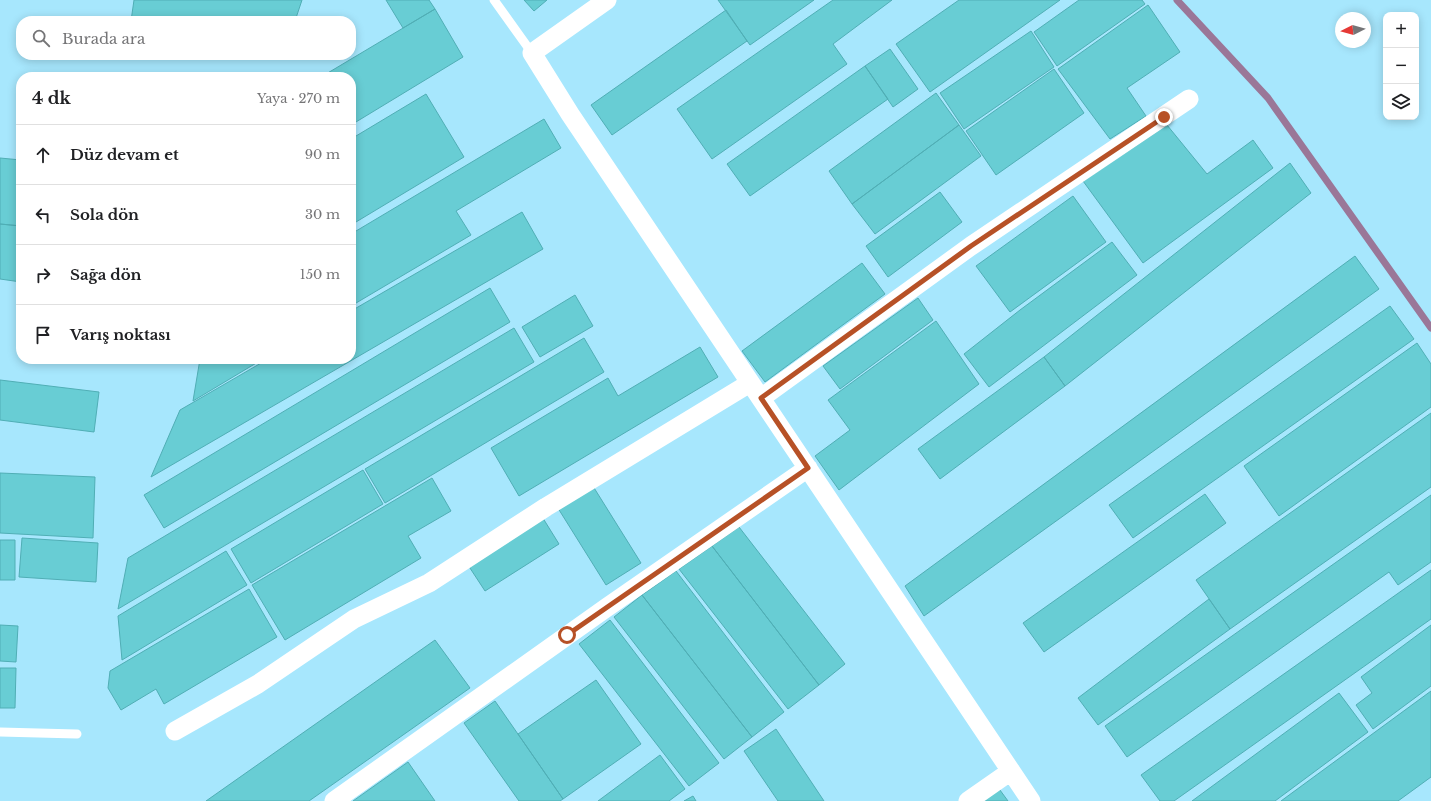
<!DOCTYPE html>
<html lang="tr">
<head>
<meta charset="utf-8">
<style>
  body { margin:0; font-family:"Libre Baskerville",serif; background:#f2f2f2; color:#202124 }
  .controls { position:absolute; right:12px; top:12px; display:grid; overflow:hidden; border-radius:8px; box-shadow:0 2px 10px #0003 }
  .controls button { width:36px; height:36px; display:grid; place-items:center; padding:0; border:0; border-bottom:1px solid #e0e0e0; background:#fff; color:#202124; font:20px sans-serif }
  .compass { position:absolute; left:1335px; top:12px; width:36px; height:36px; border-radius:50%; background:#fff; box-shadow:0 2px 10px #0003; rotate:264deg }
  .stop { position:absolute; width:12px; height:12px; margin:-9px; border:3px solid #b75126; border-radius:50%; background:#fff }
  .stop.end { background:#b75126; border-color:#fff; box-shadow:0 1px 4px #0008 }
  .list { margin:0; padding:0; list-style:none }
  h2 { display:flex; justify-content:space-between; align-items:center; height:52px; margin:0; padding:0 16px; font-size:17px }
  h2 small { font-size:13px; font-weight:400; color:#757577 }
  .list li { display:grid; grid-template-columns:26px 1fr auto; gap:12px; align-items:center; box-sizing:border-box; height:60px; padding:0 16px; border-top:1px solid #e0e0e0 }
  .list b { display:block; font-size:15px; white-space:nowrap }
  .list em { font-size:13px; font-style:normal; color:#757577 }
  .icon { flex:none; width:22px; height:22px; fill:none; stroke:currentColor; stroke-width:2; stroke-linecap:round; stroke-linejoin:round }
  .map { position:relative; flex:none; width:1431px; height:801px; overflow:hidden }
  .search { position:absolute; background:#fff; box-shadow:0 2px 10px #0003; left:16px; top:16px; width:340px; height:44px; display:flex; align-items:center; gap:10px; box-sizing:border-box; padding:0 14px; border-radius:16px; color:#757577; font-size:15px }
  .panel { position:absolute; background:#fff; box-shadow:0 2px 10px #0003; left:16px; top:72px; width:340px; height:292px; border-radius:16px }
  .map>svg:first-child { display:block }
</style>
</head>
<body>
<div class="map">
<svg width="1431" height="801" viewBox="0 0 1431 801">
  <rect width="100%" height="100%" fill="#a7e7fd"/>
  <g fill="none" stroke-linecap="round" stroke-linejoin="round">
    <!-- stream -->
    <path stroke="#9a7798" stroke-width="7" d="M1177,0l91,98 163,230"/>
  </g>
  <!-- building -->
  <path fill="#68cdd4" stroke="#50aeb5" d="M134,0h168l-7,21h-164z
    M386,0h43l6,9 -32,19z
    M524,0h23l-13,11z
    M718,0h96l-64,45z
    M833,0h59l-59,44 14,20 -135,95 -35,-50z
    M959,0h101l-130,92 -34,-48z
    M1079,0h63l3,4 -88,62 -23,-34z
    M1148,5l32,47 -53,36 19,28 -36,23 -52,-70z
    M435,9l28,48 -112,68v-48h-30z
    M726,10l21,31 -135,94 -21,-30z
    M1031,31l23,36 -90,62 -24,-36z
    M890,49l28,40 -25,18 -28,-41z
    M865,66l23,33 -138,97 -23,-32z
    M1054,69l30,44 -88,62 -30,-44z
    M936,93l23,32 -107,79 -23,-33z
    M426,94l38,63 -113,68v-86z
    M544,119l17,29 -105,63 15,24 -120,71v-72z
    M959,125l22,31 -106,78 -23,-30z
    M1167,125l40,49 46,-34 20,28 -130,95 -60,-82z
    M0,158l21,2v66l-21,-2z
    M1290,163l21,30 -246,193 -21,-29z
    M940,192l22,30 -74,55 -22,-31z
    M1073,196l33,46 -96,70 -34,-46z
    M522,212l21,37 -392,228 29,-67 88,-51h83v-48z
    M0,224l21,2v56l-21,-3z
    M1112,242l25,33 -148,112 -25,-33 56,-44z
    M1355,256l24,33 -455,327 -19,-30z
    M862,263l23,31 -120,88 -23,-31z
    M490,288l20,34 -346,206 -20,-33z
    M575,295l18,31 -53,31 -18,-30z
    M918,298l15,22 -93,69 -17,-23z
    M1390,306l24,33 -281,199 -24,-33z
    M936,321l43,63 -140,106 -24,-34 35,-26 -22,-30z
    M514,328l20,34 -416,247 10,-51z
    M584,338l20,34 -219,131 -20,-34z
    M1417,343l14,21v43l-152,109 -35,-50z
    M700,347l18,30 -199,119 -28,-48 117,-70 10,18z
    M1044,357l21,29 -125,93 -22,-30z
    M200,359h63l-70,42z
    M0,380l99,12 -5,40 -94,-12z
    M1431,413v74l-201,142 -34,-49z
    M363,470l20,34 -132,79 -20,-34z
    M0,473l95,4 -2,61 -93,-5z
    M432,478l19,33 -43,25 13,22 -136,82 -33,-55z
    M591,483l50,80 -35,22 -50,-80z
    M1205,494l21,29 -182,129 -21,-29z
    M1431,495v67l-33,23 -9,-13 -262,185 -22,-31z
    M541,515l18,29 -74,47 -19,-29z
    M739,527l106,137 -26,21 -107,-139z
    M22,538l76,5 -2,39 -77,-5z
    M0,540h15v40h-15z
    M712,546l107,139 -31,24 -109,-140z
    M226,551l21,34 -125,75 -4,-44z
    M1431,570v49l-257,182h-14l-19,-26z
    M676,571l108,141 -32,25 -110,-142z
    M249,589l28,48 -113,67 -8,-15 -35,21 -13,-22 2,-17z
    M642,595l110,142 -28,22 -110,-142z
    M1209,599l21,30 -132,96 -20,-27z
    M610,620l109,143 -30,23 -110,-142z
    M0,625l18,1 -2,36 -16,-1z
    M1431,625v61l-58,43 -17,-24 16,-12 -11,-16z
    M435,640l35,48 -161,113h-103z
    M0,668h16l-1,40h-15z
    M596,680l45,64 -78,55 -45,-65z
    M1431,691v86l-33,24h-117z
    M1339,693l29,39 -93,69h-83z
    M495,701l68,98 -3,2h-41l-55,-78z
    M776,729l48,72h-46l-34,-50z
    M660,755l25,34 -16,12h-71z
    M408,762l27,39h-82z
    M997,786l11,15h-32z
    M693,796l3,5h-12z"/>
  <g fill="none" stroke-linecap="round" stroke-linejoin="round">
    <!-- service -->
    <path stroke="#fff" stroke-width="9" d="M494,0l38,53
      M0,732l77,2"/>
    <!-- minor -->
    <path stroke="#fff" stroke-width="19" d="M607,0l-75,53 38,61 461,687
      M761,398l210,-152 218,-147
      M175,731l83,-47 96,-65 75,-36 117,-76 204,-124
      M334,801l272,-193 202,-140
      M968,801l43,-30"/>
  </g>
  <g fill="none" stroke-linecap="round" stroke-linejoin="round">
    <!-- route -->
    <path stroke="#b75126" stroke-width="5" d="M567,635l241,-167 -47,-70 210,-152 193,-129"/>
  </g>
</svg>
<div class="controls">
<button>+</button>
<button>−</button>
<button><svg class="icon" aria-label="layers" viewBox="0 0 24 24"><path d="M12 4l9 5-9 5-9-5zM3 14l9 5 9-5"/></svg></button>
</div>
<svg class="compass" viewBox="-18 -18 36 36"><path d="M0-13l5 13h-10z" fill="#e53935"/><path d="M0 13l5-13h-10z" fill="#757577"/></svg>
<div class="stop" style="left:567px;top:635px"></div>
<div class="stop end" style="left:1164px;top:117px"></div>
<div class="search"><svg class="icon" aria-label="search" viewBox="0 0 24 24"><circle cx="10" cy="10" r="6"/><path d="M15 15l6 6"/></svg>Burada ara</div>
<section class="panel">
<h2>4 dk<small>Yaya · 270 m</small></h2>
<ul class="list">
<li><svg class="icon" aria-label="ahead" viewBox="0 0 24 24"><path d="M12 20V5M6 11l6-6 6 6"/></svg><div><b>Düz devam et</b></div><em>90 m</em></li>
<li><svg class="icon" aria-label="left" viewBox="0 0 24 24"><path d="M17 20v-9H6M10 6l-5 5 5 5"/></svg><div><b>Sola dön</b></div><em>30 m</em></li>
<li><svg class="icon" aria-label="right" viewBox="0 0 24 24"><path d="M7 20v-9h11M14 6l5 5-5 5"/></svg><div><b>Sağa dön</b></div><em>150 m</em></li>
<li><svg class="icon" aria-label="arrive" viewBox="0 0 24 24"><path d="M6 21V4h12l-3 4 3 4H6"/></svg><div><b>Varış noktası</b></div></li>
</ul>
</section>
</div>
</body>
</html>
